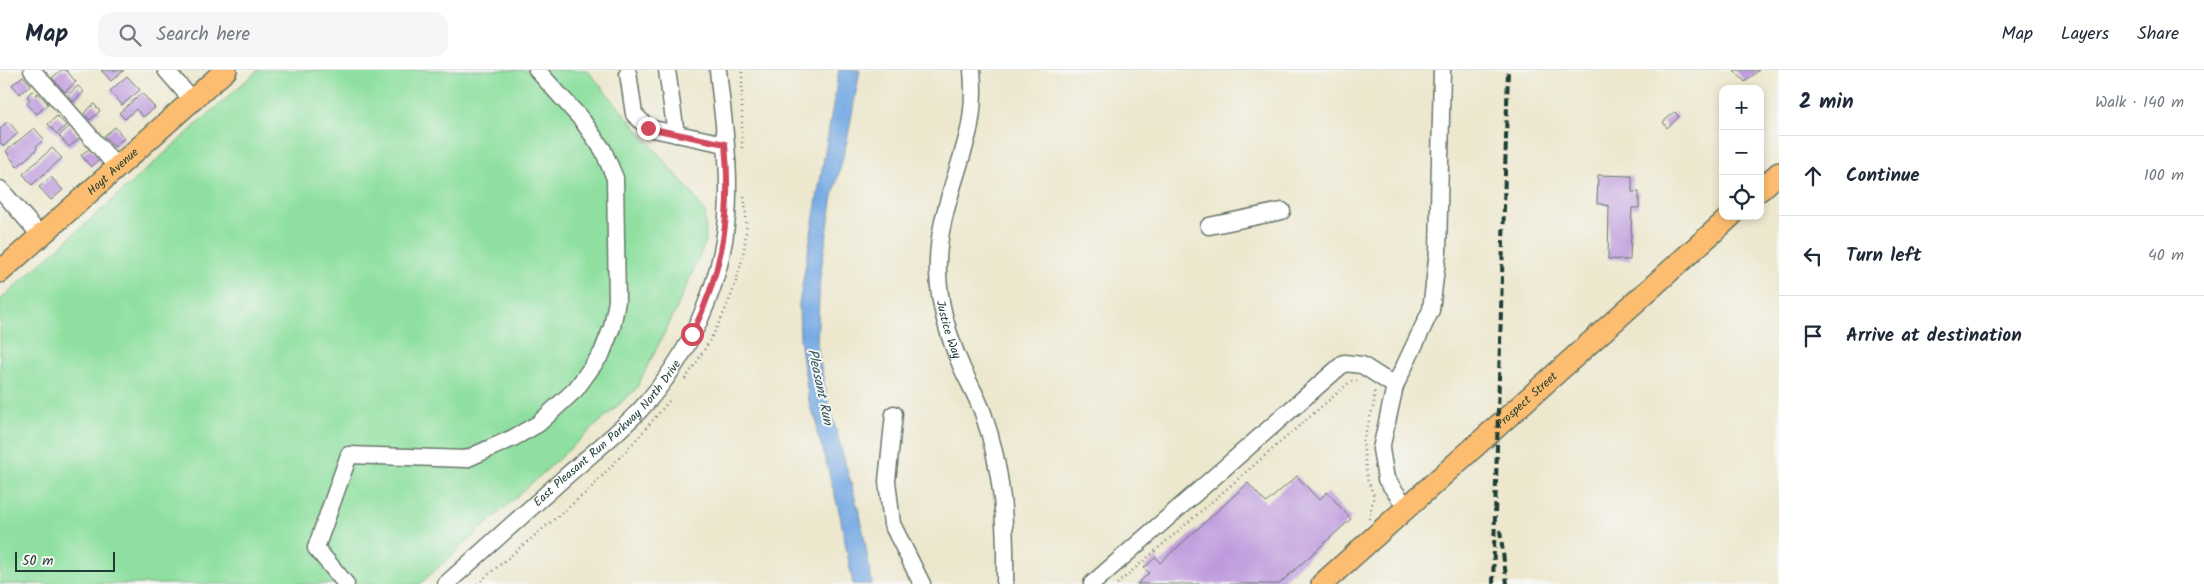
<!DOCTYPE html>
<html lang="en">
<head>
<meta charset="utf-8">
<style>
  body { margin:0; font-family:Kalam,sans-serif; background:#f6f6f7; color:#1f2937 }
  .controls { position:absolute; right:15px; top:15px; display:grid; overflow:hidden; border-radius:10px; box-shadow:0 2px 8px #0003 }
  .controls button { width:45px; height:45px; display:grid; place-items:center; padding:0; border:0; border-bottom:1px solid #e0e1e3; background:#fff; color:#1f2937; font:25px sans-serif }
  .scale { position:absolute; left:15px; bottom:12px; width:100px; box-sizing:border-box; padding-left:5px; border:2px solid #1f3d34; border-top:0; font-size:14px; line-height:18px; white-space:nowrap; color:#1f3d34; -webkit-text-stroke:4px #f6f6f2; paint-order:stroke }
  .stop { position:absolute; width:15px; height:15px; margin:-11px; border:4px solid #d1495b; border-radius:50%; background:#fff }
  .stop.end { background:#d1495b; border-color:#fff; box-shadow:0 1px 5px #0008 }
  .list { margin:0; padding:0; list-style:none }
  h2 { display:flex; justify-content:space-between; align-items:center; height:65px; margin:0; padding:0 20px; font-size:21px }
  h2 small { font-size:16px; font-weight:400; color:#747a83 }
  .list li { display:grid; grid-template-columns:32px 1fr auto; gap:15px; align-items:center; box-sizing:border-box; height:80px; padding:0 20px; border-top:1px solid #e0e1e3 }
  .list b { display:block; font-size:19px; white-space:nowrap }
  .list em { font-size:16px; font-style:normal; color:#747a83 }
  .icon { flex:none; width:28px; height:28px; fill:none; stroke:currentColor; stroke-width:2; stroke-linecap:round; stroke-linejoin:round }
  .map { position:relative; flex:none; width:1779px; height:514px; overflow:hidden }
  header { display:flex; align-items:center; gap:30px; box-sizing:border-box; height:70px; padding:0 25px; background:#fff; border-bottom:1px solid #e0e1e3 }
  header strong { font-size:24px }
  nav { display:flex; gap:28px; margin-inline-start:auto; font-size:18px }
  .search { width:350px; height:45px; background:#f6f6f7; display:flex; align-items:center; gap:12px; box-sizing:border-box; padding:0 18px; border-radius:15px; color:#747a83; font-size:19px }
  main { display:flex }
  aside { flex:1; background:#fff }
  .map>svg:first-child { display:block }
</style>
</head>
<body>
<header>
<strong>Map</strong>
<div class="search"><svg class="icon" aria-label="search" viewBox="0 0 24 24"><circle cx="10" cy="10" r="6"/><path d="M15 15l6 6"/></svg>Search here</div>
<nav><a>Map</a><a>Layers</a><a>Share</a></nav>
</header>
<main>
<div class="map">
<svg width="1779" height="514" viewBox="0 0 1779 514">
  <rect width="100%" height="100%" fill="#f6f6f2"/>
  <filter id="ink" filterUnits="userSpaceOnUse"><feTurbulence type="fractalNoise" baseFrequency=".02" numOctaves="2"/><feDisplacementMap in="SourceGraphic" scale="10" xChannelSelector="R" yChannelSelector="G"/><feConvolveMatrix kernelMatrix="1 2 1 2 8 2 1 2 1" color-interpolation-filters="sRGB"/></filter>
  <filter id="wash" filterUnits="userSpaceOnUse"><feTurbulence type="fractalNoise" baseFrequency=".0096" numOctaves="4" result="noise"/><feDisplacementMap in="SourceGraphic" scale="20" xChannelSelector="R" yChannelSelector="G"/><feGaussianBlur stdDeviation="1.12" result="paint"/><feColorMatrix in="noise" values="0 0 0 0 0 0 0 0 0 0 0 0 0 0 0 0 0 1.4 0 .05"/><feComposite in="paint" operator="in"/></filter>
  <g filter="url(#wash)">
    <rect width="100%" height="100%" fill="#ece7cd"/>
    <!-- green -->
    <path fill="#8fe0a0" stroke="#578e6a" d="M258,0h329l104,122 14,20 1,29 -30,69 -40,79 -216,195h-420v-284z"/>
    <!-- water -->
    <path fill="#78abe4" stroke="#4c748c" d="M839,0h21l-13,71 -14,55 -13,80 -3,68 9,51 35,124 11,65h-19l-13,-69 -17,-65 -6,-17v-11l-7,-14 -10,-69 -1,-35z"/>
    <g id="blocks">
      <!-- building -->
      <path fill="#be9add" d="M61,0h5l10,12 -11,10 -13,-14z
        M101,0h23l-13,11z
        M1734,0h25l-14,12z
        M23,6l8,9 -11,9 -8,-9z
        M127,6l13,14 -18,15 -12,-14z
        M78,16l6,6 -11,10 -5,-7z
        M32,21l4,4 2,-2 10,11 -11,10 -10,-11 3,-3 -3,-4z
        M142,23l13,15 -12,9 -7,-8 -11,10 -6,-6z
        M94,34l6,7 -10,9 -6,-7z
        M1675,42l4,5 -12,11 -4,-6z
        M57,46l9,9 -9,9 -9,-10z
        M8,51l10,12 -14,13 -4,-3v-14z
        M70,56l10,12 -11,9 -10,-11z
        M115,57l9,11 -10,9 -10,-11z
        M34,58l10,11 -8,8 1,2 -20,18 -11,-16z
        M52,78l10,10 -30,27 -9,-11z
        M90,78l10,11 -9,8 -10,-12z
        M1598,105l34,1v16h7v16h-7l-2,52 -22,-1 1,-53 -12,-3z
        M51,107l12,13 -12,10 -12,-13z
        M1297,406l22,24 8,-8 24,27 -72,65h-142l12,-11 -5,-5 12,-11 4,6 88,-80 18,20z"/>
    </g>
  </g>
  <g filter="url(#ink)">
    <use href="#blocks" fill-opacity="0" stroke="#67786a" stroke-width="1"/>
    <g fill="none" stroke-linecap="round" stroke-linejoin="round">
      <defs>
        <g id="minor">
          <path d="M32,0l85,97"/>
          <path d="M166,0l26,30"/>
          <path d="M667,0l9,64"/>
          <path id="s1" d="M972,0c2,22 1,46 -5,68 -12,45 -31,87 -29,135 1,34 11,65 24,95 7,15 15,29 21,45 20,58 23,110 22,171"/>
          <path d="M628,3l6,41 14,14 77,16"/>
          <path d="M0,119l41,47"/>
          <path d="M1209,156l73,-15"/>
          <path d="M1395,316l36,-76 7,-58 4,-182"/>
          <path d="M894,344l-7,67 5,43 30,60"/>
          <path d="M346,514l-30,-36 33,-93 117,4 47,-21 25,-14 38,-35 26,-36 10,-26 5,-26 -2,-123 -12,-28 -21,-30 -45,-50"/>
          <path id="s2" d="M446,514c39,-35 79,-71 118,-106 25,-22 53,-44 76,-68 48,-52 81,-122 87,-193 4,-49 -4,-98 -9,-147"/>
          <path d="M1092,514l252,-221 18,2 33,21 -14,63 5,30 21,29"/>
        </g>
        <g id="major">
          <path d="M1760,120l19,-17"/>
          <path id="s3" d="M0,202l226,-202"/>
          <path id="s4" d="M1322,514l409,-368"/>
        </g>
      </defs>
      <!-- minor casing -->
      <use href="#minor" stroke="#67786a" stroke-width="19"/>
      <!-- major casing -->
      <use href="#major" stroke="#67786a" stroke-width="24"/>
      <!-- path -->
      <path stroke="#67786a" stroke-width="2.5" stroke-dasharray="1 4" stroke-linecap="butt" d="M742,78v-78
        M685,309c30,-42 57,-94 61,-147 1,-13 -1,-25 -2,-38
        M1369,449l5,-24 -7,-16 -4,-38 11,-37v-12l-2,-2
        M477,514l112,-94 46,-49 35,-41
        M1117,514l234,-203h9"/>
      <!-- minor -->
      <use href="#minor" stroke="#fff" stroke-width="16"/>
      <!-- major -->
      <use href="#major" stroke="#fcbd6f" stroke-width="21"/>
      <!-- rail -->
      <path stroke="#1f3d34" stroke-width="4" stroke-dasharray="8 4" stroke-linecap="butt" d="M1500,460l7,54
        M1493,514l15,-514"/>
    </g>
  </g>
  <g fill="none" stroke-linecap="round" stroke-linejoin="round" filter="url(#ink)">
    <!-- route -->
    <path stroke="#d1495b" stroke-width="6" d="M648,58l77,16c7,70 -2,126 -33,190"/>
  </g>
  <g text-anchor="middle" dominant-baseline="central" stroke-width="4" stroke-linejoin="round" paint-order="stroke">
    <!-- street labels -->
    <g font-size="12" fill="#1f3d34" stroke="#f6f6f2">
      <text stroke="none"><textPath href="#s3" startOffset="151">Hoyt Avenue</textPath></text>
      <text stroke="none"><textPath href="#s1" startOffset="265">Justice Way</textPath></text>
      <text stroke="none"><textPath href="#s4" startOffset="275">Prospect Street</textPath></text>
      <text stroke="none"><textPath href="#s2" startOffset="221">East Pleasant Run Parkway North Drive</textPath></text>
    </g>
    <!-- water labels -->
    <g font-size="14" font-style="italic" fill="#355860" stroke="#f6f6f2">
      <text transform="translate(820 317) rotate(78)">Pleasant Run</text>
    </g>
  </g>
</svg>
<div class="controls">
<button>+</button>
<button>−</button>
<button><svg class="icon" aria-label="locate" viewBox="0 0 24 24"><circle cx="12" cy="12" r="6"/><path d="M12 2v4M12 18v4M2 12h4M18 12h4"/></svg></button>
</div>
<div class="scale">50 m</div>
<div class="stop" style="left:692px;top:264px"></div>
<div class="stop end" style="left:648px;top:58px"></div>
</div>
<aside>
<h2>2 min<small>Walk · 140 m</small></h2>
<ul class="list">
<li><svg class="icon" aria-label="ahead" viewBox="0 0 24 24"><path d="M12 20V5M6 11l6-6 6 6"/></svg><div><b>Continue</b></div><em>100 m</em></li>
<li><svg class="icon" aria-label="left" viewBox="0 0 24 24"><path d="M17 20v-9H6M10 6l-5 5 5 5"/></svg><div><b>Turn left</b></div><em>40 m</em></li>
<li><svg class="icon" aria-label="arrive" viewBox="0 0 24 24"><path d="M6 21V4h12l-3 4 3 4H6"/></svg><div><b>Arrive at destination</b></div></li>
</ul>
</aside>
</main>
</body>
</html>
